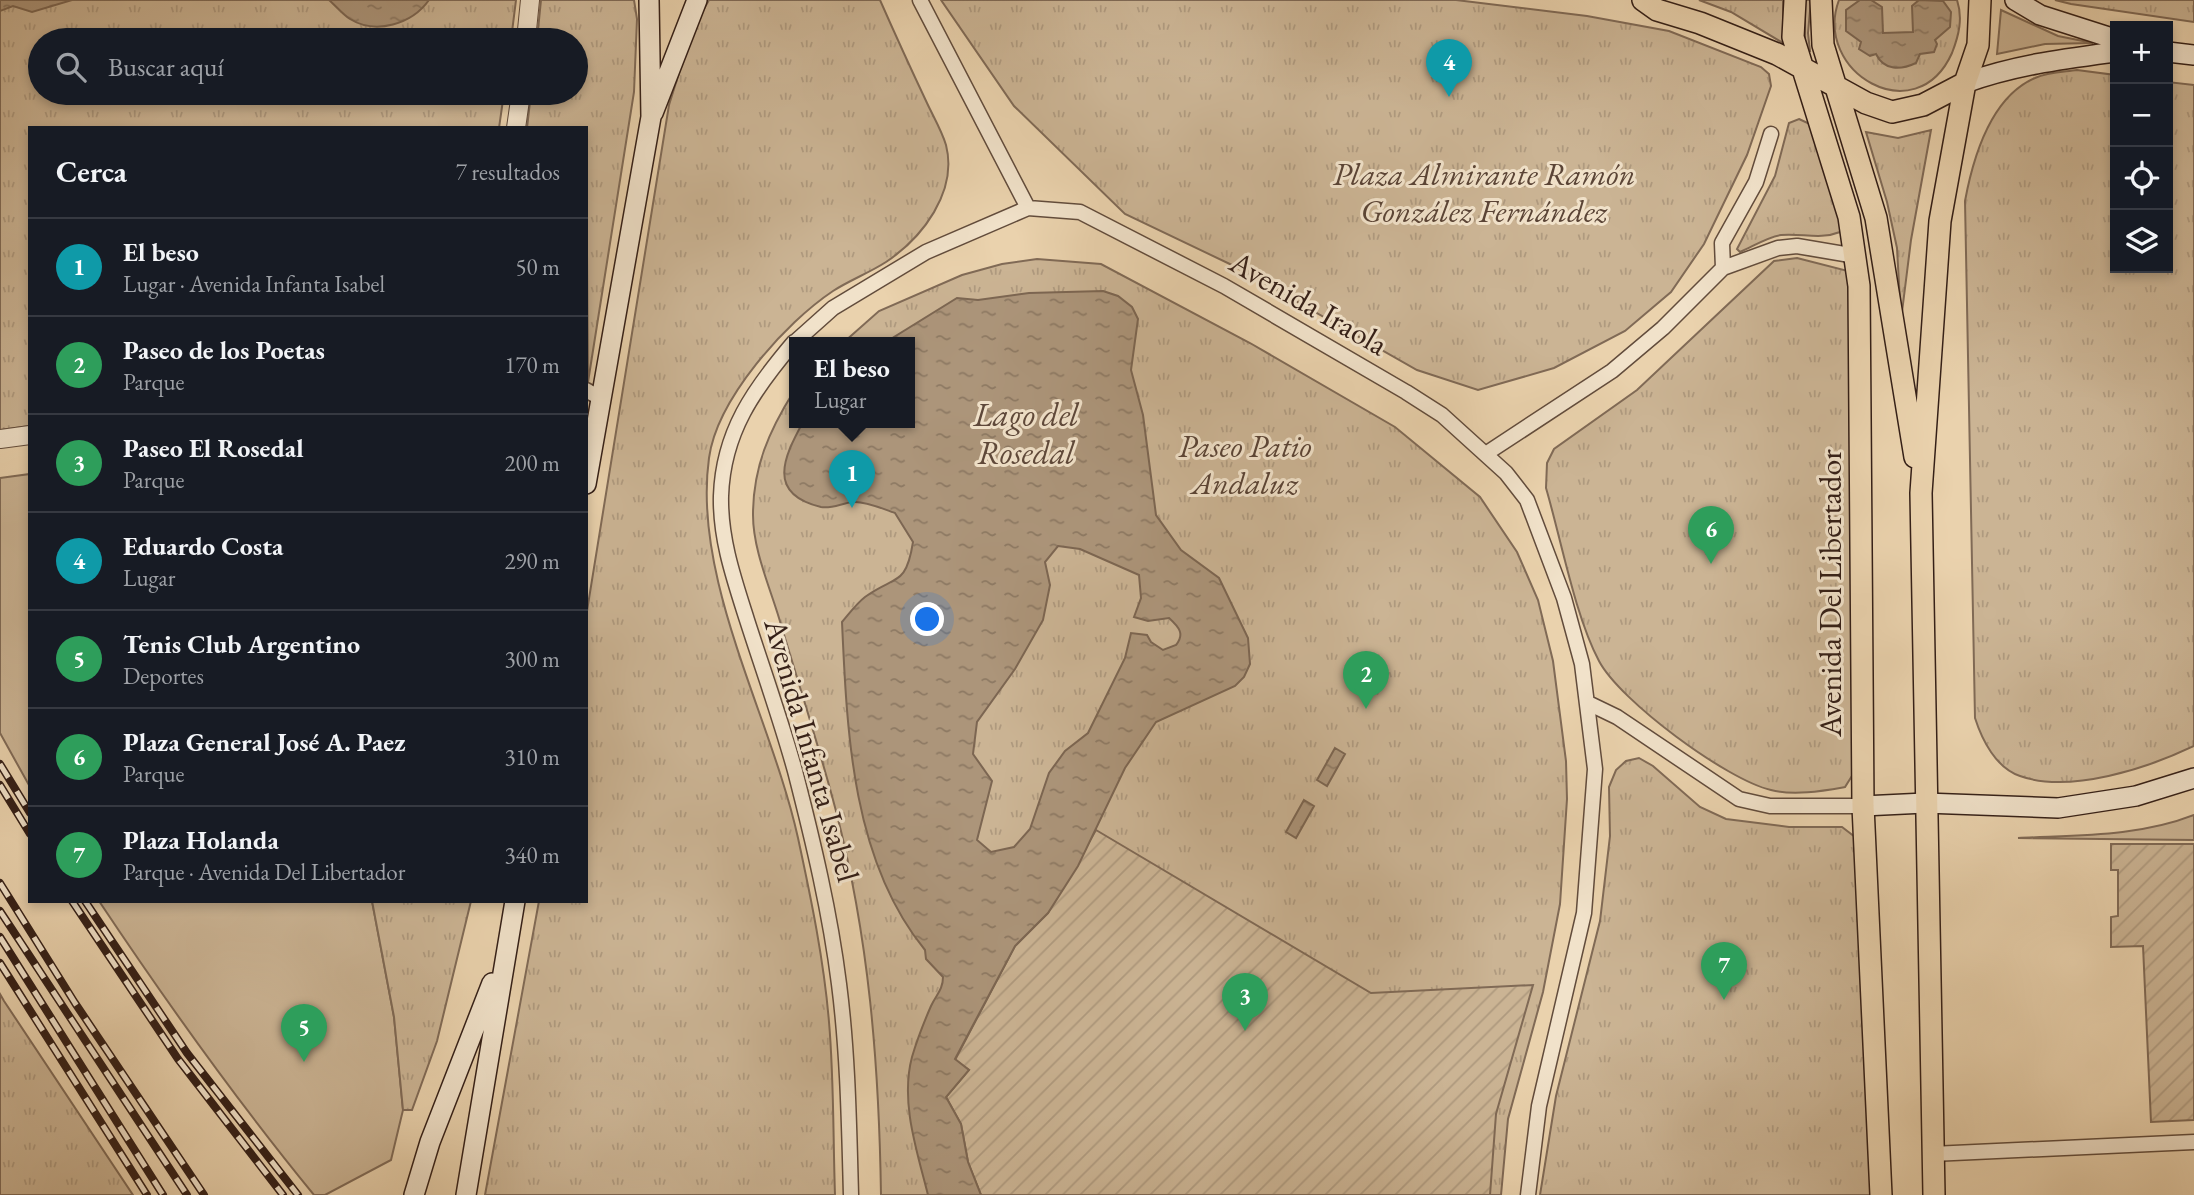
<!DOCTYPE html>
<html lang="es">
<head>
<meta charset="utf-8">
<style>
  body { margin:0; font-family:"EB Garamond",serif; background:#20242c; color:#f1f3f6 }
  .controls { position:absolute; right:21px; top:21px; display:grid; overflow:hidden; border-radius:0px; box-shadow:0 4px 10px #0003 }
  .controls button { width:63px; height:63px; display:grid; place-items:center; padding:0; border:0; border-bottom:2px solid #363941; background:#171b24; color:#f1f3f6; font:35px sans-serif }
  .you { position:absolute; left:928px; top:620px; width:24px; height:24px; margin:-18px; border:5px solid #fff; border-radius:50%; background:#1a73e8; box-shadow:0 0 0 10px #1a73e833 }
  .badge { display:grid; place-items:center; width:46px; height:46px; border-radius:50%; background:#c59692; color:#fff; font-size:23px; font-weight:700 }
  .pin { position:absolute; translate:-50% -58px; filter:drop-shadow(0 2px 4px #0008) }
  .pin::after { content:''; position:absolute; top:37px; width:24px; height:21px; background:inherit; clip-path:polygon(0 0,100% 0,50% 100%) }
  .popup { position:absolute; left:789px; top:337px; width:126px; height:91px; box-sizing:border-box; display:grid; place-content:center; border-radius:0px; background:#171b24; filter:drop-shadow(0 2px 5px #0005); font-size:23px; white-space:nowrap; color:#9ea1a6 }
  .popup b { font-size:26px; color:#f1f3f6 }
  .popup::after { content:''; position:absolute; left:50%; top:100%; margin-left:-14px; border:14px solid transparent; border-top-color:#171b24 }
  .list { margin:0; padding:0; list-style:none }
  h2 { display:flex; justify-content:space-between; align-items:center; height:91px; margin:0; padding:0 28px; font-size:30px }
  h2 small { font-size:23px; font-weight:400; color:#9ea1a6 }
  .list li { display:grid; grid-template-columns:46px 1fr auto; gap:21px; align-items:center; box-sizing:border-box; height:98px; padding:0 28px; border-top:2px solid #363941 }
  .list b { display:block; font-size:26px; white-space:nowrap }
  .list p { margin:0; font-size:23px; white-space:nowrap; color:#9ea1a6 }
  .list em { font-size:23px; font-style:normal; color:#9ea1a6 }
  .icon { flex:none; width:38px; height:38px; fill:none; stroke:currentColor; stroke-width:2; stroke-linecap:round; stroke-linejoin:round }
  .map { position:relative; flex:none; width:2194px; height:1195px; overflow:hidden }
  .search { position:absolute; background:#171b24; box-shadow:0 4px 10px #0003; left:28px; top:28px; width:560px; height:77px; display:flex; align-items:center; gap:18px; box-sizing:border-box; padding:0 24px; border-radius:38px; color:#9ea1a6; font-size:26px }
  .panel { position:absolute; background:#171b24; box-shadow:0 4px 10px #0003; left:28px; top:126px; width:560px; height:777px; border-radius:0px }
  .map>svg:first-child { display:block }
</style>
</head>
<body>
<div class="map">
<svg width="2194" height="1195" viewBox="0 0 2194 1195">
  <defs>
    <pattern id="park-tufts" width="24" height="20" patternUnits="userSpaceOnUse" patternTransform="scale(1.75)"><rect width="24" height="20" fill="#cbb494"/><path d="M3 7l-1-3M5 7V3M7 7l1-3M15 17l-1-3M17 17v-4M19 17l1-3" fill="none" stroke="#af9a7f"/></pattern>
    <pattern id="garden-furrows" width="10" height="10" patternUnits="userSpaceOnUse" patternTransform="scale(1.75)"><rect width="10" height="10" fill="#cbb494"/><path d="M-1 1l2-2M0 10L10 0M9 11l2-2" fill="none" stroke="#af9a7f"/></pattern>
    <pattern id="water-ripples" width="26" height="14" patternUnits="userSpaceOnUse" patternTransform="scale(1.75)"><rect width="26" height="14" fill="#ac957a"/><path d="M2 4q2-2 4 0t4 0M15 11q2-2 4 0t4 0" fill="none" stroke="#8d7963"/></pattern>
  </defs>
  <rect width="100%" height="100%" fill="#ead2ad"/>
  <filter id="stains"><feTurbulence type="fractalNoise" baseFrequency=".00286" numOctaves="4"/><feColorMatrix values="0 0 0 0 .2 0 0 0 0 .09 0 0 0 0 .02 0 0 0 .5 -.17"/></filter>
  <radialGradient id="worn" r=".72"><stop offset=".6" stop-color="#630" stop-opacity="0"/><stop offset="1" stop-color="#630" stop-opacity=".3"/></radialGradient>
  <!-- grass -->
  <path fill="#cbb494" stroke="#806a56" stroke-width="2" d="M1805,0h6l-3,33 2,18h-5z
    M2001,10l57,26 35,7 -48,1 -48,10z
    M30,474v313l-30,-54v-255z
    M2194,815v25l-176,-2c59,-3 120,-1 176,-23z
    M99,901h273l22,116 9,93 -12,50 -66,35h-11c-77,-94 -147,-192 -215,-294z"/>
  <!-- park -->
  <path fill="url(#park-tufts)" stroke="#806a56" stroke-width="2" d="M0,0h516l-5,40h-471v53h464l-5,35h-469v298l-30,4z
    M541,0h93l3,19 -3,73 -46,290 -2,-254h-59l4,-35h45v-53h-39z
    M709,0h171c15,34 31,69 47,103 6,13 15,28 19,42 12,47 -24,93 -60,117 -17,11 -36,18 -53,29 -48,32 -116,108 -124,167 -17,122 63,261 89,380 13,60 26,123 31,184 5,57 4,116 6,173h-350l54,-294h47v-284l83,-512 24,-77z
    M941,0h515l131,16 82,15 92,36 8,7 2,12 -24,69 -43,89 -33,48 -46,39 -71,37 -76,22 -61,-20 -183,-104 -109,-52 -111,-108z
    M1699,0h84v43l-52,-31z
    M1839,0h118c6,18 2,35 -5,53 -36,80 -140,19 -113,-53z
    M2055,0h139v22l-123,-18z
    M2077,70l38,5v193h53v-186l26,3v661c-46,22 -124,48 -174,30 -24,-8 -38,-36 -45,-58l-10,-517c8,-43 26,-104 70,-123 13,-6 28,-6 42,-8z
    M1799,119l13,6 30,97 -2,10c-20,8 -38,1 -59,3 -14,2 -29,12 -41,17l-3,-3 38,-73 14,-53z
    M1931,130l-20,110 -10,80 -4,-72 -10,-46 -21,-70 32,6z
    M1797,258l51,13 4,12 3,488 -10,16c-23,4 -51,9 -74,3 -44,-10 -151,-89 -172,-129 -24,-45 -38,-122 -53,-173l1,-25 7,-14 83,-59 137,-129z
    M1037,259l64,5 149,79 145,84 85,70 37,55 21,48 15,61 13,100 1,38 -7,105 -17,88 -35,127 -7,76h-620c-2,-131 -12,-257 -45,-384 -17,-65 -38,-129 -57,-193 -10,-33 -26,-69 -26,-103 0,-48 16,-84 41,-124v31h116v-80h-66l35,-31 83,-36 40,-11z
    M1639,758l14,8 47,41 26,12 63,8h53l13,10 20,358h-335l16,-99 44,-175 10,-85 -1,-49 7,-17 10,-9z
    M372,901h99l-34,140 -25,69h-9l-9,-93z
    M0,994l4,7 129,194h-133z"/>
  <!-- garden -->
  <path fill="url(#garden-furrows)" stroke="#806a56" stroke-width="2" d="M1096,830l275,163 162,-8 -37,129 -6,81h-509l-13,-33 -7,-38 -15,-27 23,-27 -14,-10 60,-114 33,-33z
    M2111,844h83v276l-43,2 -8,-176 -32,1v-30l7,-1v-46h-7z"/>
  <!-- water -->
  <path fill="url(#water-ripples)" stroke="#7c6652" stroke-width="2" fill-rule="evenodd" d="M0,0h72l-40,12 -19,-6 -13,5z
    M329,0h100c-17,24 -53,35 -79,19 -8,-5 -14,-13 -21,-19z
    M1860,0h11l11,7 1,26 30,-1 -1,-26 7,-6 24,1 8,11 -1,15 -15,13 2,4 -3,8 -14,2 -4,9c-15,7 -32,8 -40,-9l-6,2 -11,-7 2,-7 -15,-11v-21z
    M1103,291l15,5 14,11 6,12 -7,51 12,45 13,100 25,35 38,28 29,60 2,26 -6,13 -9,9 -79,36 -31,46 -47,98 -30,47 -33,33 -60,113 14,11 -23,27 15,27 7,38 13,33h-53c-11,-44 -28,-93 -16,-138 5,-17 12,-35 19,-51 5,-11 12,-16 12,-29l-17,-18 -1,-9c-73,-89 -78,-217 -83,-328 7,-8 14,-18 23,-25 30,-22 41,-10 48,-55l-18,-29c-12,-4 -29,-12 -42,-11 -11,1 -21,7 -32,5 -55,-13 -37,-50 -18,-85h107v-80h-24l71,-44 21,2 51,-7zM1058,546l22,3 59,26 2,23 -7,19 14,4 21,-3c10,9 16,16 7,27l-13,5 -12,-8 -4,-7 -16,-2 -6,25 -37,75 -23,18 -16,22 -19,56 -16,18 -23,5 -14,-12 15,-59 -19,-27 4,-32 38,-53 28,-49 7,-35 -5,-23z
    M1335,748l10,6 -18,32 -10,-6z
    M1304,800l10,6 -18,32 -10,-6z"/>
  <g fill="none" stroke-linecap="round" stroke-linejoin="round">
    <defs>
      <path id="minor" d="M920,0l108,208
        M1723,268l55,-20 19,-2 59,10
        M794,342c-40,47 -71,90 -73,154 -1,43 13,83 26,124 16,50 34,100 48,151 18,70 35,141 44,213 9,70 10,140 12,211
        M795,342l38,-34 93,-56 102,-44 52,4 144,74 182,106 36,23 64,58 21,27 37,98 18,66 13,105 -11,144 -45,193 -11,89
        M586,390l14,8
        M1487,453l125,-82 51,-43 60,-60 -1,-25 34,-61 15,-48
        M1588,703l29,14 122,82 31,7h93
        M1932,1154l262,-12"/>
      <path id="tertiary" d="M526,40l4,-40
        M516,128l5,-35
        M0,439l30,-4"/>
      <path id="secondary" d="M2015,0l25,15 75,24
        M2168,52l26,3
        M1965,83c50,-18 98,-24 150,-31
        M653,113l44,-113
        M586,484l65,-367 -2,-117
        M1863,806l62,-3 133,5 78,-12 58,-18
        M414,1195l16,-53 62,-159
        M466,1195l49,-294"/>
      <path id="primary" d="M1643,0l14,10 43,13 77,31 89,49 26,9 31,-7 42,-22
        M1795,0l-2,37 56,180 10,69 4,520 18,389
        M1821,0l2,45 53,173 39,239
        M1934,1195l-13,-702 19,-272 25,-138 13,-38 2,-45"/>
    </defs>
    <!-- minor casing -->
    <use href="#minor" stroke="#624c3c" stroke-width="17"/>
    <!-- tertiary casing -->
    <use href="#tertiary" stroke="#624c3c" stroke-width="20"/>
    <!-- secondary casing -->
    <use href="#secondary" stroke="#341f17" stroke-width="22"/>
    <!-- primary casing -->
    <use href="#primary" stroke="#341f17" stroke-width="24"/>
    <!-- minor -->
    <use href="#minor" stroke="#f1e2ca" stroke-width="14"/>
    <!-- tertiary -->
    <use href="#tertiary" stroke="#f1e2ca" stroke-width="18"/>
    <!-- secondary -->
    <use href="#secondary" stroke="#f1e2ca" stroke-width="19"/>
    <!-- primary -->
    <use href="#primary" stroke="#ead2ad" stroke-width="21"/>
    <defs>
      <path id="rail" d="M0,764l30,49
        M0,785l30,49
        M0,883l75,120 129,192
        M72,901l106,158 105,136
        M85,901l102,152 111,142
        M0,911l187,284
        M0,937l163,258
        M0,963l147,232"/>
    </defs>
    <!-- rail casing -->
    <use href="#rail" stroke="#341f17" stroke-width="8"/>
    <!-- rail -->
    <use href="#rail" stroke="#f1e2ca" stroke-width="5" stroke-dasharray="16" stroke-linecap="butt"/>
  </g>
  <g text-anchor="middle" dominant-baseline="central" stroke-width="6" stroke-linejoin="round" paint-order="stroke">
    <!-- park labels -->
    <g font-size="32" font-style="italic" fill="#5a4436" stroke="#f1e2ca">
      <text x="1484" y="174">Plaza Almirante Ramón<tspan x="1484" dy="37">González Fernández</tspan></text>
      <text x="1245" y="446">Paseo Patio<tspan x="1245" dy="37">Andaluz</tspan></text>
    </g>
    <!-- street labels -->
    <g font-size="32" fill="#341f17" stroke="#f1e2ca">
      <text transform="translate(1309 303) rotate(30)">Avenida Iraola</text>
      <text transform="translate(1830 593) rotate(-90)">Avenida Del Libertador</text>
      <text transform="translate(812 750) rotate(74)">Avenida Infanta Isabel</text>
    </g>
    <!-- water labels -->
    <g font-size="33" font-style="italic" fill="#5e483a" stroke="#f1e2ca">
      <text x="1026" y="414">Lago del<tspan x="1026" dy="38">Rosedal</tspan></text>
    </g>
  </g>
  <rect width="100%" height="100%" filter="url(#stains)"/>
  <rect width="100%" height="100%" fill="url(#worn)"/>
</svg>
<div class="controls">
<button>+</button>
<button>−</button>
<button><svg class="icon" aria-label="locate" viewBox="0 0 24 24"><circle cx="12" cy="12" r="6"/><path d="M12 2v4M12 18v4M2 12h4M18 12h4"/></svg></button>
<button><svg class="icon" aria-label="layers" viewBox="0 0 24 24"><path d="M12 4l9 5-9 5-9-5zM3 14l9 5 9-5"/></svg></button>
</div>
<div class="you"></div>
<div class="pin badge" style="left:852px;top:508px;background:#0f9aa8">1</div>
<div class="popup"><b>El beso</b>Lugar</div>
<div class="pin badge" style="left:1366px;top:709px;background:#2e9e5b">2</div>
<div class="pin badge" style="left:1245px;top:1031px;background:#2e9e5b">3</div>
<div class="pin badge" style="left:1449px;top:97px;background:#0f9aa8">4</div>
<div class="pin badge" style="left:304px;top:1062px;background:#2e9e5b">5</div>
<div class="pin badge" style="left:1711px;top:564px;background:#2e9e5b">6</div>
<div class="pin badge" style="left:1724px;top:1000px;background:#2e9e5b">7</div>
<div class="search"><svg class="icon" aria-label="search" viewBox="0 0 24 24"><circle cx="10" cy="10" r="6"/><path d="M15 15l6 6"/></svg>Buscar aquí</div>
<section class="panel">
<h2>Cerca<small>7 resultados</small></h2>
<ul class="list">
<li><span class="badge" style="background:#0f9aa8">1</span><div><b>El beso</b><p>Lugar · Avenida Infanta Isabel</p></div><em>50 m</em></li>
<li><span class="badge" style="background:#2e9e5b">2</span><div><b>Paseo de los Poetas</b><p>Parque</p></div><em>170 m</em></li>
<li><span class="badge" style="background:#2e9e5b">3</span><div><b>Paseo El Rosedal</b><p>Parque</p></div><em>200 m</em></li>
<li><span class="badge" style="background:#0f9aa8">4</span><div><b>Eduardo Costa</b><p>Lugar</p></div><em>290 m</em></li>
<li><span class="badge" style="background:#2e9e5b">5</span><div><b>Tenis Club Argentino</b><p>Deportes</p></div><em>300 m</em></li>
<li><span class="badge" style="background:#2e9e5b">6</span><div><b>Plaza General José A. Paez</b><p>Parque</p></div><em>310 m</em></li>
<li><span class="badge" style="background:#2e9e5b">7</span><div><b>Plaza Holanda</b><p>Parque · Avenida Del Libertador</p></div><em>340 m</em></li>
</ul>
</section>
</div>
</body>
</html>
